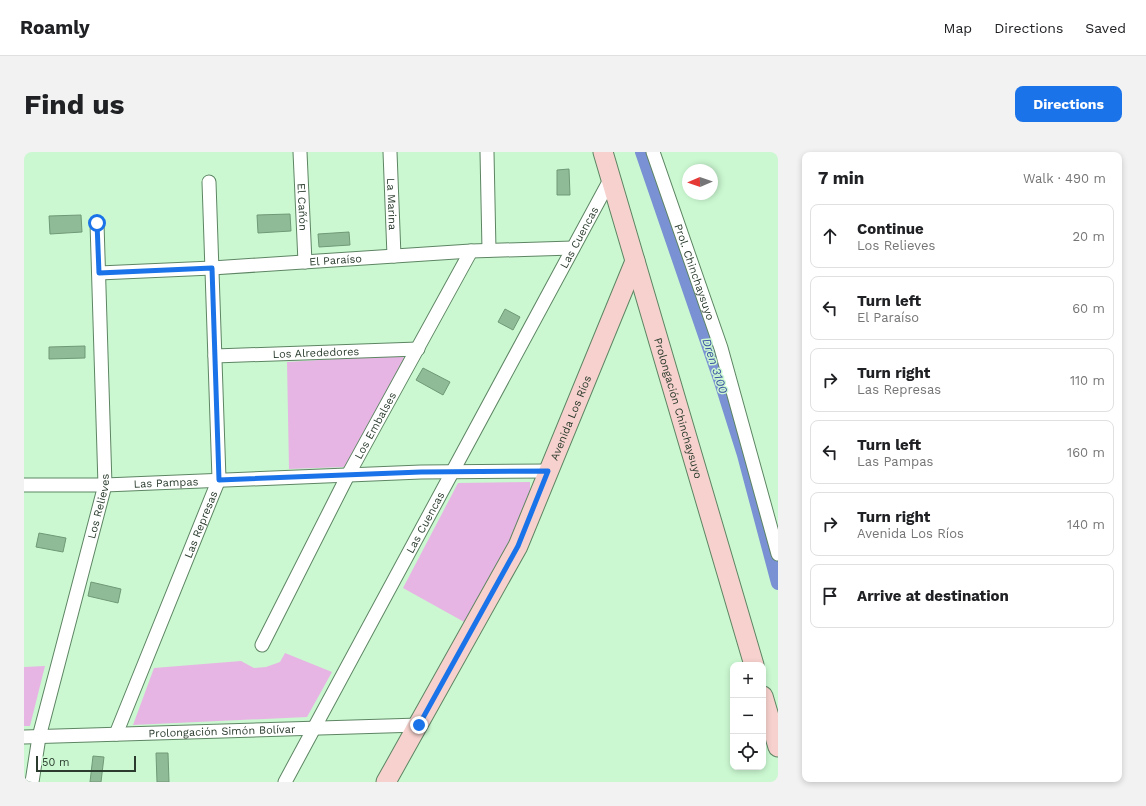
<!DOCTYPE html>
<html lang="en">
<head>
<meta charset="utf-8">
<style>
  body { margin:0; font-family:"Work Sans",sans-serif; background:#f2f2f2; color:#202124 }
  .controls { position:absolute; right:12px; bottom:12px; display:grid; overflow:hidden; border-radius:8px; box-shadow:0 2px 6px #0003 }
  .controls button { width:36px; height:36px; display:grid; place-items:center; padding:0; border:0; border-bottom:1px solid #e0e0e0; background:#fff; color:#202124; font:20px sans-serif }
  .compass { position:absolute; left:658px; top:12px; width:36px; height:36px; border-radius:50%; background:#fff; box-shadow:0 2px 6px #0003; rotate:268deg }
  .scale { position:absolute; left:12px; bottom:10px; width:100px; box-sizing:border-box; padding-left:4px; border:2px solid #2b3c2e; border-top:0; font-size:11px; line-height:14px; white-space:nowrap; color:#2b3c2e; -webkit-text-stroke:3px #cbf8d1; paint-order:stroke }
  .stop { position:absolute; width:12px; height:12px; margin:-9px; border:3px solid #1a73e8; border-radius:50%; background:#fff }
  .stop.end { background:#1a73e8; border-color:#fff; box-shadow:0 1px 4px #0008 }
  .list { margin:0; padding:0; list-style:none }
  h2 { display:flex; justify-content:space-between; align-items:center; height:52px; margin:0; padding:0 16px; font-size:17px }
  h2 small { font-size:13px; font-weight:400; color:#757577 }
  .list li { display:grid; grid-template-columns:26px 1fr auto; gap:12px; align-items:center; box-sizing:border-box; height:64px; margin:0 8px 8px; padding:0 8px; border:1px solid #e0e0e0; border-radius:8px }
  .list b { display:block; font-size:15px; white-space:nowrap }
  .list p { margin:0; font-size:13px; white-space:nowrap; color:#757577 }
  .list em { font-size:13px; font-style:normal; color:#757577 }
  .icon { flex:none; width:22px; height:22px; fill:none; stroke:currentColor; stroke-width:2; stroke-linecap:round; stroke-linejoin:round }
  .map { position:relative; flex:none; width:754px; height:630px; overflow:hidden; border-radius:8px }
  header { display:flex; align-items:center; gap:24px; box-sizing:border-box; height:56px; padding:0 20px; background:#fff; border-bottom:1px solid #e0e0e0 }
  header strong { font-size:19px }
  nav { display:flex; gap:22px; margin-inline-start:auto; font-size:14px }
  .intro { display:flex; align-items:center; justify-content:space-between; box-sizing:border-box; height:96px; padding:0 24px }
  h1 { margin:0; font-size:28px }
  .button { padding:10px 18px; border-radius:8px; background:#1a73e8; color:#fff; font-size:14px; font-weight:700 }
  main { display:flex; gap:24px; padding:0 24px }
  aside { flex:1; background:#fff; border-radius:8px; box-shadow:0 2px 6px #0003 }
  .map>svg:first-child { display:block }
</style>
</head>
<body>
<header>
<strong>Roamly</strong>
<nav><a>Map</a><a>Directions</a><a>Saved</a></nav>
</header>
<div class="intro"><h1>Find us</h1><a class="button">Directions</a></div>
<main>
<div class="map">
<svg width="754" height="630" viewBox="0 0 754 630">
  <rect width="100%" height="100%" fill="#cbf8d1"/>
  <!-- green -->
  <path fill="#e7b5e3" d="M376,203l7,5 -62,107 -56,2 -2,-107z
    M506,330v12l-24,57 -40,72 -63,-35 55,-105z
    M261,501l47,19 -25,45 -174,8 21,-57 87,-7 13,7 12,-1 14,-5z
    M21,514l-15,60h-6v-59z"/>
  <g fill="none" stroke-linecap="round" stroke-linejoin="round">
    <!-- canal -->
    <path stroke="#7a91d3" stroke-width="14" d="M618,0l79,230 23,73 34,128"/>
  </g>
  <!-- building -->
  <path fill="#90bb97" stroke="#709976" d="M545,17l1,26h-13v-25z
    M266,62l1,17 -33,2 -1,-18z
    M57,63l1,17 -32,2 -1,-18z
    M325,80l1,13 -31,2 -1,-13z
    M481,157l15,8 -7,13 -15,-8z
    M61,194v12l-36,1v-12z
    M399,216l27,14 -7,13 -27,-15z
    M15,381l27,5 -3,14 -27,-5z
    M67,430l30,7 -3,14 -30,-7z
    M132,601h12l1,29h-12z
    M69,604l11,1 -3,25h-11z"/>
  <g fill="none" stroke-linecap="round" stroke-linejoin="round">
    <defs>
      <g id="street">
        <path id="s1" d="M276,0l5,110"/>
        <path id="s2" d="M366,0l4,104"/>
        <path d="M463,0l2,98"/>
        <path id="s3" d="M629,0l68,196 57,206"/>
        <path id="s4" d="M75,121l113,-5 259,-17 102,-3"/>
        <path id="s5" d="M191,204l203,-7"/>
        <path id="s6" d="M0,333h81l316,-13 127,-1"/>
        <path id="s7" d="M238,493l86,-170 123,-224"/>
        <path id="s8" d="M92,582l103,-255 -10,-297"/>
        <path id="s9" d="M0,585l395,-12"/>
        <path id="s10" d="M8,630l7,-45 66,-252 -8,-262"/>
        <path id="s11" d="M261,630l326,-604"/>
      </g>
      <g id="secondary">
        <path id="s12" d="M579,0l151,513"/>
        <path d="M739,544l15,51"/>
        <path id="s13" d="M362,630l132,-236 117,-285"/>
      </g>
    </defs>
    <!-- street casing -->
    <use href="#street" stroke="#5d8563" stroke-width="15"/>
    <!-- secondary casing -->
    <use href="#secondary" stroke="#5d8563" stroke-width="21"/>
    <!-- street -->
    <use href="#street" stroke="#fff" stroke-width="13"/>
    <!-- secondary -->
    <use href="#secondary" stroke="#f7d1cd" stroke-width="19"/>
  </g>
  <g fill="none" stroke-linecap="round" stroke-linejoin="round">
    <!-- route -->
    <path stroke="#1a73e8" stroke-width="5" d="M73,71l2,50 113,-5 7,212 202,-8 127,-1 -30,75 -99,179"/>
  </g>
  <g text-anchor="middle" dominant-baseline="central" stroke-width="3" stroke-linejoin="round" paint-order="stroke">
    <!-- street labels -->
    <g font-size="11" fill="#2b3c2e" stroke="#cbf8d1">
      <text stroke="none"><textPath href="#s2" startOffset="52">La Marina</textPath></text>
      <text stroke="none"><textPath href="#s1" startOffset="55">El Cañón</textPath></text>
      <text stroke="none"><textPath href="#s11" startOffset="619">Las Cuencas</textPath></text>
      <text stroke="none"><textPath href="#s4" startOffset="237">El Paraíso</textPath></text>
      <text stroke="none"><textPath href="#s3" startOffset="127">Prol. Chinchaysuyo</textPath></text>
      <text stroke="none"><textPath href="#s5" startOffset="101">Los Alrededores</textPath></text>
      <text stroke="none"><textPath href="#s12" startOffset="267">Prolongación Chinchaysuyo</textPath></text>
      <text stroke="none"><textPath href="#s13" startOffset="409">Avenida Los Ríos</textPath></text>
      <text stroke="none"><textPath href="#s7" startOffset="247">Los Embalses</textPath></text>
      <text stroke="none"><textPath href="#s6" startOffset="142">Las Pampas</textPath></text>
      <text stroke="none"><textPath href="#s10" startOffset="284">Los Relieves</textPath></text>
      <text stroke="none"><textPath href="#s11" startOffset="295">Las Cuencas</textPath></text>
      <text stroke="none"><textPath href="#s8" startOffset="226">Las Represas</textPath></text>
      <text stroke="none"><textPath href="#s9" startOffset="198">Prolongación Simón Bolívar</textPath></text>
    </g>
    <!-- water labels -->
    <g font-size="12" font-style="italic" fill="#3950a1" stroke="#cbf8d1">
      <text transform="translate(691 214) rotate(72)">Dren 3100</text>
    </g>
  </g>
</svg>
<div class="controls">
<button>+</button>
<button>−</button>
<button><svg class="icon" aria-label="locate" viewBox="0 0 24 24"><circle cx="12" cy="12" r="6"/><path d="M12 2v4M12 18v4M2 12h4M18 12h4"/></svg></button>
</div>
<svg class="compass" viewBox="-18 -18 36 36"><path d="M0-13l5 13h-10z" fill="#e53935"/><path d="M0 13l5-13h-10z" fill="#757577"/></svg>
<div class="scale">50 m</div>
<div class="stop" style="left:73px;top:71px"></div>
<div class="stop end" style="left:395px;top:573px"></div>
</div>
<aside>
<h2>7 min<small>Walk · 490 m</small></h2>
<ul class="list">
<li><svg class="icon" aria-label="ahead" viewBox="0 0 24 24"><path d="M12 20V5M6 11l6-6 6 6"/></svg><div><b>Continue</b><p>Los Relieves</p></div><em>20 m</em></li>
<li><svg class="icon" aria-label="left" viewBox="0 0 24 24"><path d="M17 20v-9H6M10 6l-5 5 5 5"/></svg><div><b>Turn left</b><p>El Paraíso</p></div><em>60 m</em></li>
<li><svg class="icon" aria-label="right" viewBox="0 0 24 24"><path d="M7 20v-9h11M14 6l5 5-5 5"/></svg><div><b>Turn right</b><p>Las Represas</p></div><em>110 m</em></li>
<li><svg class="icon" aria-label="left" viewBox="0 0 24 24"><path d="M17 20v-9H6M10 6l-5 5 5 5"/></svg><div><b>Turn left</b><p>Las Pampas</p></div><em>160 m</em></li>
<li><svg class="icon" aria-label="right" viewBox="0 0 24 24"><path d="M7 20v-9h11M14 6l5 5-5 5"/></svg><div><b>Turn right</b><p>Avenida Los Ríos</p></div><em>140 m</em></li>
<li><svg class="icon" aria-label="arrive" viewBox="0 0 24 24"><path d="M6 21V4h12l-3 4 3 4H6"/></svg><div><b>Arrive at destination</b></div></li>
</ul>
</aside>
</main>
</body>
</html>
